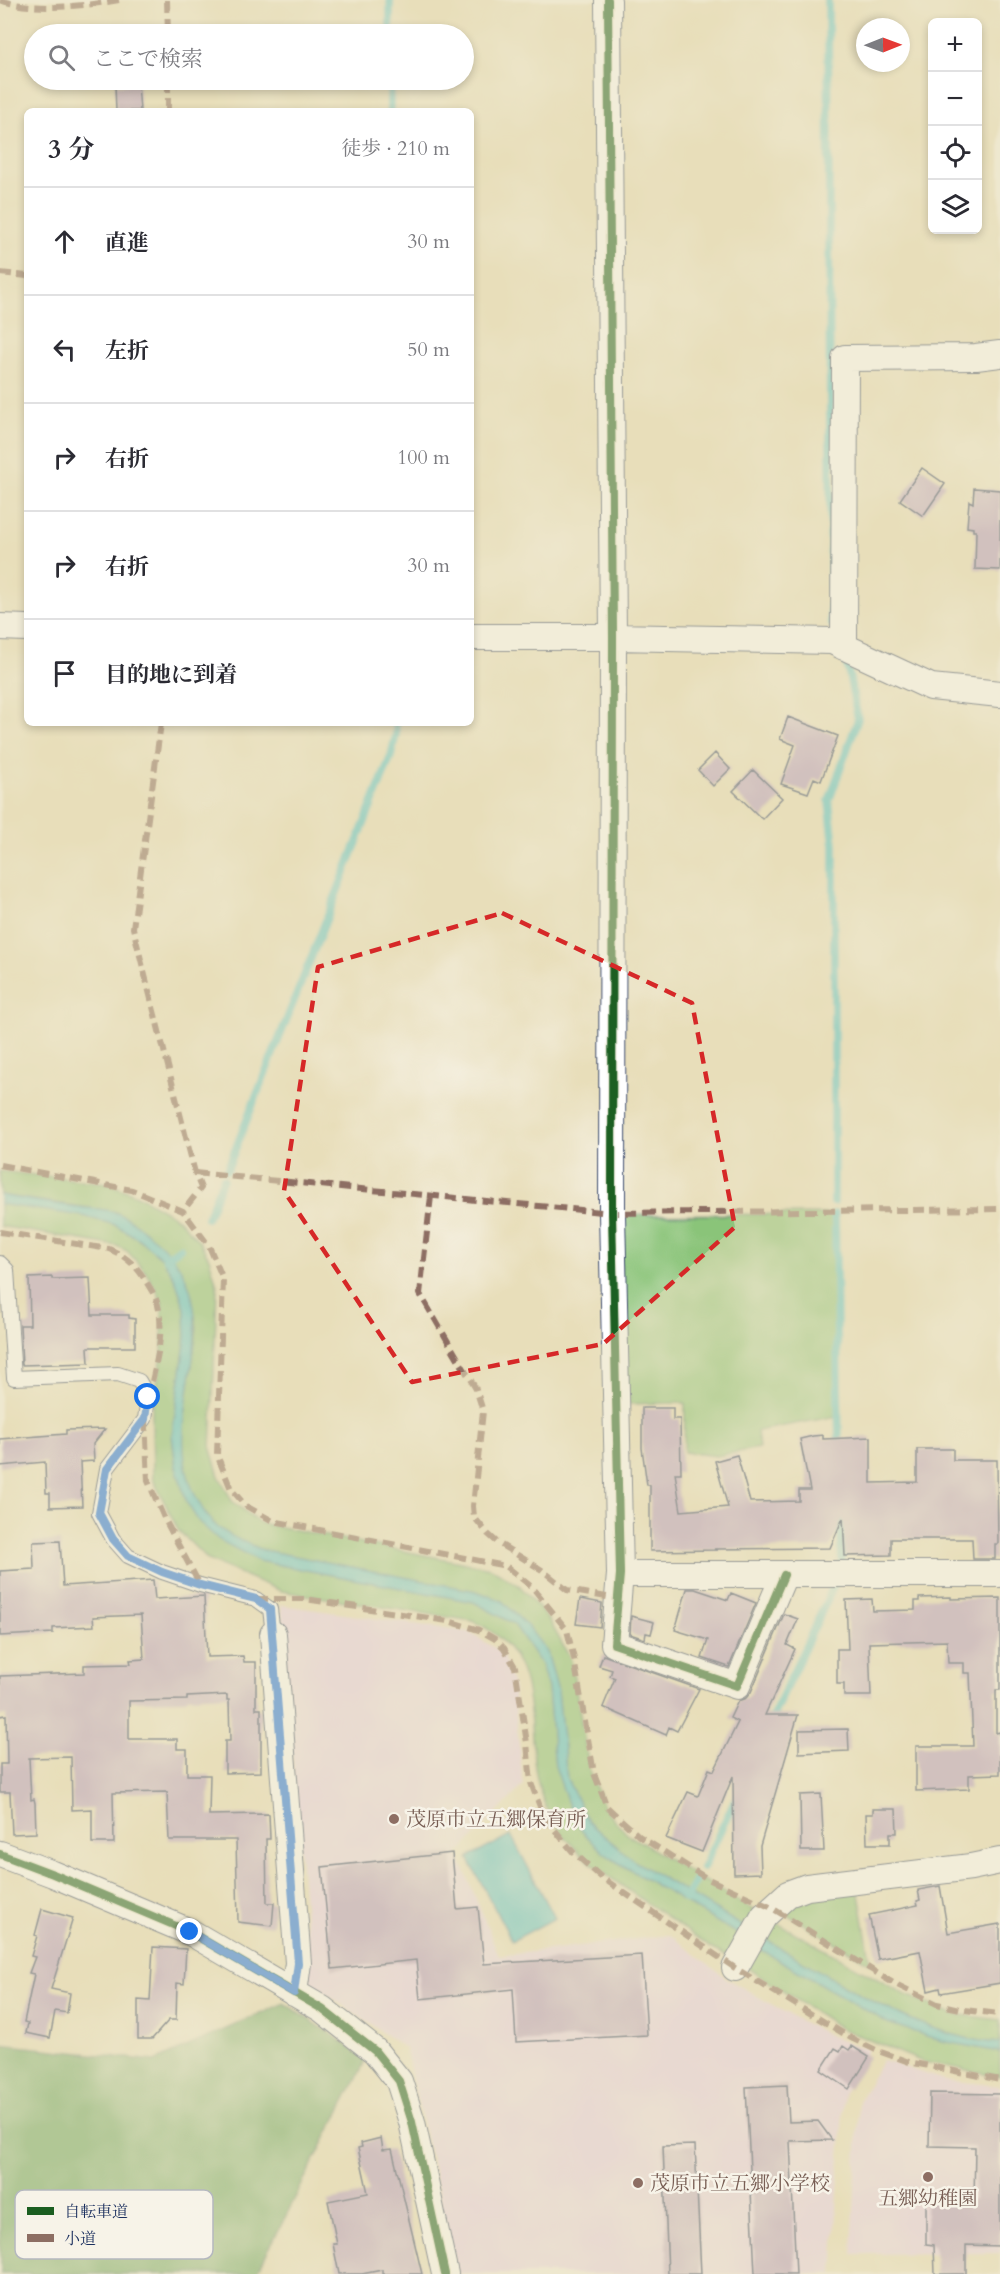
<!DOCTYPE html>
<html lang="ja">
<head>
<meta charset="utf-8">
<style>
  body { margin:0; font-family:Cardo,"Noto Serif JP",serif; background:#f7f7f7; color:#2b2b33 }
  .controls { position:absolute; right:18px; top:18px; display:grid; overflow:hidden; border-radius:9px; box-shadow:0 3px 9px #0003 }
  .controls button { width:54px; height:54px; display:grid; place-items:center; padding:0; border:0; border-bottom:2px solid #e1e1e2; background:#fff; color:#2b2b33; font:30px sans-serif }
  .compass { position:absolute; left:856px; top:18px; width:54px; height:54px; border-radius:50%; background:#fff; box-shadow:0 3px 9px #0003; rotate:89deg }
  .stop { position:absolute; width:18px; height:18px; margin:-14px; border:4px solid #1a73e8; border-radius:50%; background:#fff }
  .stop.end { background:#1a73e8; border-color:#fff; box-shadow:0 2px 6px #0008 }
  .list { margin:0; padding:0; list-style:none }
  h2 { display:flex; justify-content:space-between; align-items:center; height:78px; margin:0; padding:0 24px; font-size:26px }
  h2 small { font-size:20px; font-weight:400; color:#7c7c81 }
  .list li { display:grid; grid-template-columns:39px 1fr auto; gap:18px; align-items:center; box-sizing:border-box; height:108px; padding:0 24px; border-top:2px solid #e1e1e2 }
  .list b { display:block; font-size:22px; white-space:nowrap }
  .list em { font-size:20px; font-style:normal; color:#7c7c81 }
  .icon { flex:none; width:33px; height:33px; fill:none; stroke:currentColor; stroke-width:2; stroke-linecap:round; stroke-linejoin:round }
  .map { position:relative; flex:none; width:1000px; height:2274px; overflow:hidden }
  .search { position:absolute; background:#fff; box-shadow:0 3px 9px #0003; left:24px; top:24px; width:450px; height:66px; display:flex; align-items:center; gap:15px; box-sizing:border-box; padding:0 21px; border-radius:33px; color:#7c7c81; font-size:22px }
  .panel { position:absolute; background:#fff; box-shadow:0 3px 9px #0003; left:24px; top:108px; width:450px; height:618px; border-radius:9px }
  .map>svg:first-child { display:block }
</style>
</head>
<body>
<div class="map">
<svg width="1000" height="2274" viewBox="0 0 1000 2274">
  <rect width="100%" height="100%" fill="#f7f3e8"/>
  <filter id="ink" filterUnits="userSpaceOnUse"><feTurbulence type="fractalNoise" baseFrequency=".0167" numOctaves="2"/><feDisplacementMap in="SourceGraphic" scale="12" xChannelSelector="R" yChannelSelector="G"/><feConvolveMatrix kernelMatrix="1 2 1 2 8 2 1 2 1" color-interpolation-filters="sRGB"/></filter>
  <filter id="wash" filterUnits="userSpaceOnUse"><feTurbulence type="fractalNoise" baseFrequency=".008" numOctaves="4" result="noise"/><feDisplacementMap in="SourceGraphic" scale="24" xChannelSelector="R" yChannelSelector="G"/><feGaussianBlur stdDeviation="1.35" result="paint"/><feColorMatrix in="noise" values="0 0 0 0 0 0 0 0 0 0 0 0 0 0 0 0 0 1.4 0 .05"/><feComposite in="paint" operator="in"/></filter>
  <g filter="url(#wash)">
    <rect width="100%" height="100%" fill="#e8deba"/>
    <!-- built -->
    <path fill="#e9d2ed" d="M281,1605l188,27 33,21 11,32 10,100 -65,69 41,102 171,-21 59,45 68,39 39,20 32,10 -24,44 -11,181h-375l-53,-226 -95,-65z
      M882,2060l62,20 56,6v167l-148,1 7,-153z"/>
    <!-- green -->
    <path fill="#8ac479" stroke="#527a6c" stroke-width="1.5" d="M0,1171l107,12 30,12 40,23 22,23 10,17 8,27 -6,165 8,26 13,25 28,22 231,45 29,18 29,34 22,40 19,113 15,36 22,25 131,79 -9,17 -115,-69 -46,-39 -21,-43 -9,-88 -11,-39 -45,-51 -26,-10 -213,-41 -27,-11 -19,-12 -15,-18 -13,-24 -6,-21v-34l14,-103 -10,-46 -71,-69 -116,-17z
      M0,1204l83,12 33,9 23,14 23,19 13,21 10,29 1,29 -14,98 4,32 11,36 72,58 215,41 40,22 27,40 7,24 7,78 27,65 21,21 11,8 130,78 -11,21 -21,-10c-23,-17 -47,-33 -71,-50 -33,-23 -70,-46 -90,-82 -39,-67 8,-157 -78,-196l-192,-30 -73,-31 -30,-30 -25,-51 -1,-68 10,-55v-52l-6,-15 -11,-18 -18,-20 -10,-5 -117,-20z
      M835,1214l3,202 -81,15 2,17 -42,8 -33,-4 1,-49 -64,1 -1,-189z
      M858,1888l13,76 -93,-55 24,-14z
      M770,1919l134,75 49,20 47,6v23c-79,-4 -172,-68 -240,-107z
      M755,1946l133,77 54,18 58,11v24l-77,-14 -83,-34 -96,-62z"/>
    <!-- forest -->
    <path fill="#6faa69" stroke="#456c64" stroke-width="1.5" d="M284,2003l49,32 33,25 -110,214h-256v-230l155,17z"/>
    <!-- water -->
    <path fill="#56c3cb" stroke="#387994" stroke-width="1.5" d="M0,1195c28,5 57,9 85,13 10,1 23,1 32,5 12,4 23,15 34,23 95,73 0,176 46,263 5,10 12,22 22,29 13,10 29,16 44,22l213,41 26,10 27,27 18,24 11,39 9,88 21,43 46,39 115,69 -5,8 -130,-78 -11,-8 -21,-21 -9,-13 -18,-52 -7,-78 -7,-24 -27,-40 -40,-22 -215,-41 -40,-21 -20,-18 -12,-19 -11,-36 -4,-32 14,-98 -1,-29 -10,-29 -13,-21 -23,-19 -23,-14 -33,-9 -83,-12z
      M511,1835l44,83 -43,23 -44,-83z
      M760,1936c70,40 159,103 240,107v9l-58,-11 -54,-18 -133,-77z"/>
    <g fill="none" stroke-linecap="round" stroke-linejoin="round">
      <!-- stream -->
      <path stroke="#56c3cb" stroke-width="8" d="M390,0v34
        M828,0l3,623
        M390,80v31
        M227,1170l164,-414 5,-22v-11
        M834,1202v-357l-5,-44 29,-82 -13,-64
        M835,1214l4,233
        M207,1218l16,-39
        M166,1258l14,-10
        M841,1513l1,55
        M769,1724l67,-143
        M703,1868l34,-73
        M685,1899l11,-19"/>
    </g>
    <g id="blocks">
      <!-- building -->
      <path fill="#b79dc3" d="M138,84l2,27h-24l-1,-26z
        M922,468l23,16 -22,32 -23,-16z
        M974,488l26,2v80l-25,-1 1,-38h-3v-3l-6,-1 2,-26 4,2z
        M788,717l50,19 -17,45 -7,-3 -6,15 -27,-9 14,-39 -15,-6z
        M715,753l15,16 -17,17 -15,-16z
        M753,770l29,28 -20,21 -29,-28z
        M52,1277v2l38,-1 2,37h37v3l6,1v28h-47l1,16 -67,2 -2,-40h10l-1,-47z
        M642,1408h31v11h7l1,54h-6l6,38 47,-4 -13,-46 22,-6 13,47 49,-1v-11h11l-10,-51 13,-3 10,-1v4l48,-2v46l46,-1v-33h36v11h44l1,84h-3v15h-22l-1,-20h-81v16l-46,1 -2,-38 -13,30 -116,1 3,1 -67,1v-66h-3l-5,-37z
        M105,1429l-12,15 1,17 -14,1 2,44 -32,1v-14h-4l-1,-31 -45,4v-27l66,-5v-4z
        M60,1541l3,45 90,-6 2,19 49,-3 3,61 36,-1 1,6h12v47h5v63l-36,1v-32h5l-1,-41h-2v-5l-40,2v3l-58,1v38h48v10h10v26h23l-1,40 60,-1 1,25h-4l1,64h7l-2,23 -34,-4 -2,-82h-67l-2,-48 -54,1 1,50h-22v-34l-20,1 -1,-53 -42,1 2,42 3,-1 1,4 1,30 -24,1 -2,-42h-10v-28h7l-1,-49 -6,1v-40l84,-3v-8l47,-1 -1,-4 14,-1 -3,-44 -48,2 1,9 -41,2v5l-53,3v-65l34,-2 -1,-27z
        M687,1589h8l33,11 3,-7 25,10 -27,64 -27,-9 6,-18 -33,-10z
        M951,1597v2l49,-1v92h-4v43l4,-1v42l-31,1v14l-53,2v-45h57l-3,-73h-6v-10h-16l-1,-22 -78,2 2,53h-27v-12h-7v-35h11l-2,-49 26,-1 1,12 42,-1v-9h4v-3z
        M580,1599l22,4 -2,24 -24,-3z
        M784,1614l14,5 -11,26 8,4 -30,66h33l-38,131 1,27 -27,1 -1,-98 -31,76 -36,-14 22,-46 10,4 11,-27 5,2 24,-49 -8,-4 8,-17 8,-3 5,-6z
        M631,1616l23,6 -3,12 -5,-1 -1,6 -15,-5z
        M603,1655l96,34 -22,42 -8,-4 -3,8 -63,-28 12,-29 -5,-2 2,-6 -13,-4z
        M848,1729l1,22 -50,2v-23z
        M821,1794l3,57h-23l-1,-56z
        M873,1809h23l1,24h-7v11h-23l-1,-30h7z
        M452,1853l5,56 21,-2 6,57 158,-9 5,80 -131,7 -3,-53 -93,10 -4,-39 -84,9 -10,-102z
        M940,1886l8,47 52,-9v59l-59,10 -1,-5 -12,3 -8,-40 -42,8 -9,-44 49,-10 -1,-4 3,-1 -2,-10z
        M42,1909l31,9 -22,71 19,4 -3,20 -12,-2 -5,27 -24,-5 2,-10 -4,-1 10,-48 -5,-1 6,-16 -4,-1 6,-20 -2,-1z
        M153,1947l33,2 -2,35 -7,-1 -1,37h-7l-17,19h-14v-39l12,1z
        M843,2046l6,4 3,-4 17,11 -20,32 -28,-19 14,-22 5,3z
        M787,2085l2,37 29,-1 14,19 -42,1 6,133h-41l-9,-187z
        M930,2093l70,1v152l-34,-1v29h-31l-1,-29 -8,-1v-45l48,1 1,-53 -46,-1z
        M381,2138l2,12 9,-1 30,125h-40v-4l-20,4h-23l-6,-30h4l-9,-43 40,-8 -10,-45 4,-1 -1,-4z
        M695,2145l6,129h-33l-5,-128z"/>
    </g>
  </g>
  <g filter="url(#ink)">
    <use href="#blocks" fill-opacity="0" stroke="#3a496c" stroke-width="1.5"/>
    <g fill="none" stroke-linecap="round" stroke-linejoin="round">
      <defs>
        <path id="lane" d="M0,1263l7,7 7,108 104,-4 21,7 9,16 -3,22 -38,50 -8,44 14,26 15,17 34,16 38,13 56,14 14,10 3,25"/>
        <path id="street" d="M608,0l5,637 -1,576 8,361 -6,70 123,42 47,-111
          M0,627l27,1
          M471,637h142l219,4 99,46 69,7
          M844,647l1,-289 131,-1 24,-3
          M620,1574h380
          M273,1634l25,329 -4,30
          M0,1854l53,20 137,58 132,77 53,42 24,30 13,41 33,152
          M735,1968l29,-52 24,-22 19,-7 164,-20 29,-6"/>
      </defs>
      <!-- lane casing -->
      <use href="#lane" stroke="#3a496c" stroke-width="16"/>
      <!-- street casing -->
      <use href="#street" stroke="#3a496c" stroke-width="28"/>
      <!-- lane -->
      <use href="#lane" stroke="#fff" stroke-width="14"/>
      <!-- street -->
      <use href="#street" stroke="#fff" stroke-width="26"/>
      <!-- quiet -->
      <path stroke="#8d6e63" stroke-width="6" stroke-dasharray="12 6" stroke-linecap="butt" d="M0,0c32,12 86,6 119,0
        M167,0l1,34
        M168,80v31
        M0,273l27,3
        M161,723l-28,205 62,245 6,15 -18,23
        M0,1165l132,25 51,21 26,35 14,33 -6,176 14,34 15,17 27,15 233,45 27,22 34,42 7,29 20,114 13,34 32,29 67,42 66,30 121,75 44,21 27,6 36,4
        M195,1173l417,40 388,-4
        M431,1196l-11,98 56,95 7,22 -10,95 1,11 14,17 10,9 44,27 25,20 51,9
        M0,1232l109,17c17,7 29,18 38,34 3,5 7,11 9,16 11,29 -1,70 -8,98
        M145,1419l3,62 16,37 36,67
        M256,1599h49l143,22 31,9 16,9 9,9 11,19 12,76 4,40 13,34 29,35 28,25 134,91 116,70 27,13 31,11 91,18"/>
      <defs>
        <path id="cycleway" d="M608,0l5,637 -1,576 8,361 -6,70 123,42 47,-111
          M0,1854l53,20 137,58 132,77 53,42 24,30 13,41 33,152"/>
      </defs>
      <!-- cycleway casing -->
      <use href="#cycleway" stroke="#f7f3e8" stroke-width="11"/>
      <!-- cycleway -->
      <use href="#cycleway" stroke="#1b5e20" stroke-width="8"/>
    </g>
  </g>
  <g fill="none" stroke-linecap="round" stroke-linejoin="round" filter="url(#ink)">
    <!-- route -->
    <path stroke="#1a73e8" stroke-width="8" d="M148,1397l-3,22 -38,50 -8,44 14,26 15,17 34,16 38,13 56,14 14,10 28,354 -4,30 -104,-61"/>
  </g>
  <!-- marked area -->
  <path d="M0 0H1000V2274H0ZM502,913l190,90 43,224 -132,117 -191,38 -128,-191 34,-224z" fill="#e8deba" fill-opacity=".55" fill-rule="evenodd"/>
  <path fill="none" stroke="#d62828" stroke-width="4.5" stroke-dasharray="12 8" stroke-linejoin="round" d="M502,913l190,90 43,224 -132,117 -191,38 -128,-191 34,-224z"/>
  <!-- markers -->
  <g fill="#8d6e63" stroke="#f7f3e8" stroke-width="2">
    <circle cx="394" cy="1819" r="6"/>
    <circle cx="928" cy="2177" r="6"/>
    <circle cx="638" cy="2183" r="6"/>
  </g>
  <g text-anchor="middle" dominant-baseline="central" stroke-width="5" stroke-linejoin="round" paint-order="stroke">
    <!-- education labels -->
    <g font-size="20" fill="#785e54" stroke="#f7f3e8" text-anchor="start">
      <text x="406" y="1819">茂原市立五郷保育所</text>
      <text x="650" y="2183">茂原市立五郷小学校</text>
      <text x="928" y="2198" text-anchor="middle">五郷幼稚園</text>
    </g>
  </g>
  <!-- legend -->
  <rect x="15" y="2190" width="198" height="69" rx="9" fill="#f7f3e8" stroke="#b5b8bf" stroke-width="1.5"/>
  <rect x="27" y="2207" width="27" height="8" fill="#1b5e20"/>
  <rect x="27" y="2234" width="27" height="8" fill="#8d6e63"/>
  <g font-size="16" fill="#1b2f5e">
    <text x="64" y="2217">自転車道</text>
    <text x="64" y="2244">小道</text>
  </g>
</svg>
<div class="controls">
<button>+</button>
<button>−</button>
<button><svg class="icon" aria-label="locate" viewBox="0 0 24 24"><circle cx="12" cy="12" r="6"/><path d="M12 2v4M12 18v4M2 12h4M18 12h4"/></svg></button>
<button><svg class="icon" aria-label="layers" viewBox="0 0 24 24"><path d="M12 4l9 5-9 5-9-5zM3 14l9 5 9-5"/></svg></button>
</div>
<svg class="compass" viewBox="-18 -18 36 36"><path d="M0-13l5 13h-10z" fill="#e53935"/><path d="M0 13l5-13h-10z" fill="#7c7c81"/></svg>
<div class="stop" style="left:148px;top:1397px"></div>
<div class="stop end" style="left:190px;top:1932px"></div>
<div class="search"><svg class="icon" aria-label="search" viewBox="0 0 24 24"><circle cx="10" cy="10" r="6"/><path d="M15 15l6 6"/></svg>ここで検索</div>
<section class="panel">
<h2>3 分<small>徒歩 · 210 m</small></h2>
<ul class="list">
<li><svg class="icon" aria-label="ahead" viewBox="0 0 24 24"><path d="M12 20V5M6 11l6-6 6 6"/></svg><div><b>直進</b></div><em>30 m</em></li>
<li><svg class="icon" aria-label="left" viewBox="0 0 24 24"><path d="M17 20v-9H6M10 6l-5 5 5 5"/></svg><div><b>左折</b></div><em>50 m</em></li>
<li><svg class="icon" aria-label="right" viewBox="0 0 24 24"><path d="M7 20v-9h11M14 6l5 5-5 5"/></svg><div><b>右折</b></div><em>100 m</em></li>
<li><svg class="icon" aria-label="right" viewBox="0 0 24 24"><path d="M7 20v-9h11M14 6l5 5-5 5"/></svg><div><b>右折</b></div><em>30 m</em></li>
<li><svg class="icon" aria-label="arrive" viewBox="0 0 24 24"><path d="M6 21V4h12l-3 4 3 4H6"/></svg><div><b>目的地に到着</b></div></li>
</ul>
</section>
</div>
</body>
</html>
